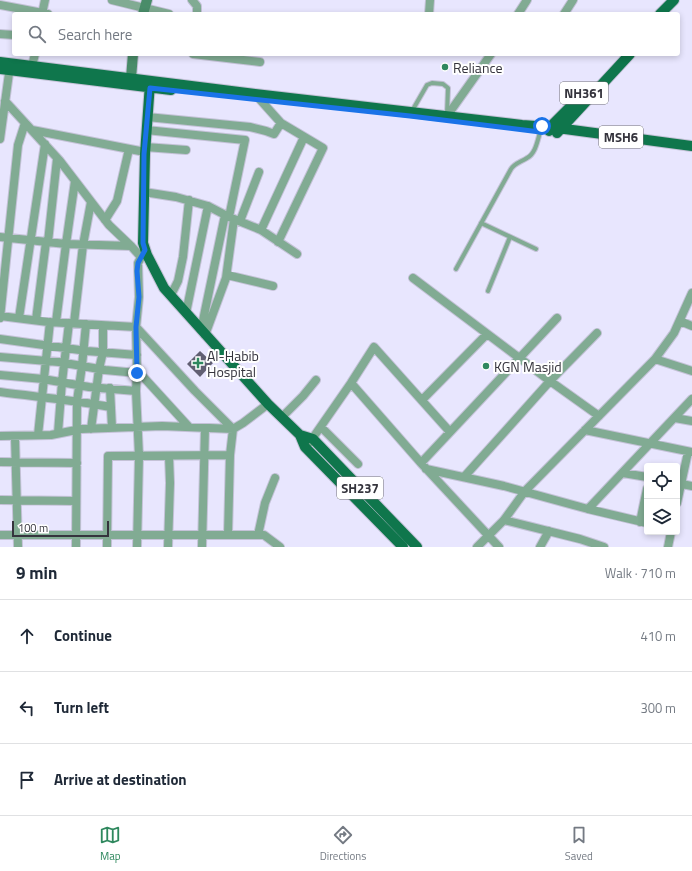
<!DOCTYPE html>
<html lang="en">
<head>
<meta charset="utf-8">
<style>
  body { margin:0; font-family:"Titillium Web",sans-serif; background:#f6f6f7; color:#1f2937 }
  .controls { position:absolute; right:12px; bottom:12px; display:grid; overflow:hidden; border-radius:4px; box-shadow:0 2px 6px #0003 }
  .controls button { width:36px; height:36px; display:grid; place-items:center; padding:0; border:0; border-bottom:1px solid #e0e1e3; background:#fff; color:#1f2937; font:20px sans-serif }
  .scale { position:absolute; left:12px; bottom:10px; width:97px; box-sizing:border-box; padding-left:4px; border:2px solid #35343d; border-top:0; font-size:11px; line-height:14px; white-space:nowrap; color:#35343d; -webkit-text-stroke:3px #fff; paint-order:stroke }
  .stop { position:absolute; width:12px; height:12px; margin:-9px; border:3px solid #1a73e8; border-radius:50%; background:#fff }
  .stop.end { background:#1a73e8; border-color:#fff; box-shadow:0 1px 4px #0008 }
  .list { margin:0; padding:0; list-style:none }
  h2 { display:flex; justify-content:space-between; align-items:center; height:52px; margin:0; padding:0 16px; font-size:17px }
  h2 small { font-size:13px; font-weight:400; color:#747a83 }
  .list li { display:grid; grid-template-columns:26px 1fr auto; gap:12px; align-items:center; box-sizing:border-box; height:72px; padding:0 16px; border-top:1px solid #e0e1e3 }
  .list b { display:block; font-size:15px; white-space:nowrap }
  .list em { font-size:13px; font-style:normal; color:#747a83 }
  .icon { flex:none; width:22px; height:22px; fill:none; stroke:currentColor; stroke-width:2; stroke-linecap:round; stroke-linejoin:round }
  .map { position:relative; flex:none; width:692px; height:547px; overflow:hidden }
  .search { position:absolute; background:#fff; box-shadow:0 2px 6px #0003; left:12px; right:12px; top:12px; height:44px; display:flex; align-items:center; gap:10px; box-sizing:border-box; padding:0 14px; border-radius:4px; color:#747a83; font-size:15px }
  .sheet { height:268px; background:#fff }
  nav { display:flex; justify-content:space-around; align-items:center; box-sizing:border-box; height:56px; border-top:1px solid #e0e1e3; background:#fff; font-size:11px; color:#747a83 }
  nav a { display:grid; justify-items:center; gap:2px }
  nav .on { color:#2f885e }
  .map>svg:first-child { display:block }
</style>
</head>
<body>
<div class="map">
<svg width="692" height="547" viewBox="0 0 692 547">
  <rect width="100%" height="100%" fill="#e8e6fe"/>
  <!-- building -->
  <path fill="#615f73" d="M200,351l13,12 -13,14 -13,-13z"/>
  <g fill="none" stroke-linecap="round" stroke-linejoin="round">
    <defs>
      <path id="service" d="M412,111l15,-26 5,-2 11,1 5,4 -1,26
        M481,223l55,26
        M456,269l55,-100c4,-6 10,-7 16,-11 10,-5 11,-22 15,-32
        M488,291l22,-54"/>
      <path id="minor" d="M112,0l57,14
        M192,0l5,6v8
        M0,5l48,9
        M42,14l3,-14
        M429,14l1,-14
        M518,14l9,-14
        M564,14l9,-14
        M0,34l14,1
        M193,54l67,8
        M32,66l3,-12
        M255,94l26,29 42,25 -45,94
        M5,101l55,60 49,64 22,21 10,11
        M447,116l44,-62
        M147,117l103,10 16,4 8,3 7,-11
        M32,130l113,22
        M146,130l99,10 -16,77
        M0,139l10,-73
        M145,147l41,3
        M144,192l32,5 32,9 21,11 32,13 36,24
        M105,220l12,-19 12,-52
        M240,221l19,-49
        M261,230l43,-93
        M0,237l66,7 65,2
        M48,242l9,-83
        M227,275l46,11
        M413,278l137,103 49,35
        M171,295l7,-14 5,-24 6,-57
        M186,313l22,-107
        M0,316l48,6 88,5 59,64 38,38 -3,26 -2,80
        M0,318l18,-173 7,-22
        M19,318l26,-174
        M36,320l10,-78
        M680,321l12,5
        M56,322l10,-78 9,-63
        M74,323l9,-78 8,-43
        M201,330l24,-115
        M205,335l21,-57 8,-59
        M0,339l87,12 50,4
        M0,357l59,5 46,8 32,3
        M655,359l37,12
        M137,370l52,57
        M0,375l43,4 46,8 47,4
        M351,383l70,80 78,84
        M110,388l2,40
        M0,392c37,5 74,8 110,15
        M422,400l65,-66
        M282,417l21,-21 13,-16
        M675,418l17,3
        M321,427l37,37
        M91,429l8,-60 4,-17v-26
        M585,430l107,22
        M58,433l4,-51 7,-59
        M38,435l12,-113
        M0,436l51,-1 30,-6 81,-3 71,3 10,-6 25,-19
        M15,437l3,110
        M310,442l41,-59 23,-36 76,85
        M0,462l77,1
        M421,463l136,-145
        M426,469l78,17 84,23 59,14
        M623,473l24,4
        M464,477l86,-96 47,-48
        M677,483l15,3
        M0,500l76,1
        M677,503l11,-51
        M588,509l104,-110
        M504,520l76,19 24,8
        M640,522l7,-33
        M0,535h264l16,12
        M258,535l7,-32 10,-25
        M76,547l1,-146 5,-35 4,-42
        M107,547l1,-91 122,-1
        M137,547l2,-91 -3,-65 1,-21 -1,-43 3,-30 -1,-34 7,-13
        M168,547l2,-64 -1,-27
        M202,547l3,-119
        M477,547l27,-27 21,-29 130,-132 19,-26 18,-40
        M540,547l9,-16
        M668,547l3,-15"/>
      <path id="secondary" d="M143,14l4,-14
        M131,78l2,-24"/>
      <path id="primary" d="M660,14l14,-14
        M0,62l255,32 267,31 28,2 142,19
        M0,69l171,21
        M150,83l-5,71 -2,89 4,12 17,33 104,116 32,31 5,12 98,100
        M549,131l1,-4 29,-29
        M557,133l73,-79
        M300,435l13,4 104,108"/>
    </defs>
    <!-- service casing -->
    <use href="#service" stroke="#c4c2d7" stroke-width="6"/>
    <!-- minor casing -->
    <use href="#minor" stroke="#c4c2d7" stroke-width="10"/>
    <!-- secondary casing -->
    <use href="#secondary" stroke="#c4c2d7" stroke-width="12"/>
    <!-- primary casing -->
    <use href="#primary" stroke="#c4c2d7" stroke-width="12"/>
    <!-- service -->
    <use href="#service" stroke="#81ab93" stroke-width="4"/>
    <!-- minor -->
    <use href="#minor" stroke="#81ab93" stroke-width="8"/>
    <!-- secondary -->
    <use href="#secondary" stroke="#498c69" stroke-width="10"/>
    <!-- primary -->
    <use href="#primary" stroke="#0f764c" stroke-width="10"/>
  </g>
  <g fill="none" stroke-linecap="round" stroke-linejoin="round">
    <!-- route -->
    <path stroke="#1a73e8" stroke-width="5" d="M137,373l-1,-46 3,-30 -2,-26 1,-8 7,-13 -2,-7 1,-89 6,-66 260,28 130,16 2,-6"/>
  </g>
  <!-- markers -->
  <g fill="#2f885e" stroke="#fff" stroke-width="1.5">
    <circle cx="445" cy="67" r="4"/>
    <path d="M196 357h4v4h4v4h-4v4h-4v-4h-4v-4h4z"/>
    <circle cx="486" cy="366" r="4"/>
  </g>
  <g text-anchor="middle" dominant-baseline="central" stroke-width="4" stroke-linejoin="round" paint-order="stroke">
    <!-- shield labels -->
    <g fill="#fff" stroke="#727177" stroke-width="1">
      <rect x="560" y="82" width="48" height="22" rx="3"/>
      <rect x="599" y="126" width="44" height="22" rx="3"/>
      <rect x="337" y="477" width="46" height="22" rx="3"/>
    </g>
    <g font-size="13" font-weight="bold" fill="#35343d">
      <text x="584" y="93">NH361</text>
      <text x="621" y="137">MSH6</text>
      <text x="360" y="488">SH237</text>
    </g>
    <!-- poi labels -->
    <g font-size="14" fill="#35343d" stroke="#fff" text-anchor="start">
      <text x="453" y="67">Reliance</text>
      <text x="207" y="355">Al-Habib<tspan x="207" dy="16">Hospital</tspan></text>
      <text x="494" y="366">KGN Masjid</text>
    </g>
  </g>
</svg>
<div class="controls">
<button><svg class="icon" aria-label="locate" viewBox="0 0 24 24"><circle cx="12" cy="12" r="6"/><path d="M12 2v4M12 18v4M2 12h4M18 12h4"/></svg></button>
<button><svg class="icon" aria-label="layers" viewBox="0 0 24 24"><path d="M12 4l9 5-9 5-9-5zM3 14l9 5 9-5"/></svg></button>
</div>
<div class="scale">100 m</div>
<div class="stop" style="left:542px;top:126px"></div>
<div class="stop end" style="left:137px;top:373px"></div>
<div class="search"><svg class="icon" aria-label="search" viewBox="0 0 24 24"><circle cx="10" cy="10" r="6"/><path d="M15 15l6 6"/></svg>Search here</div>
</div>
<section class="sheet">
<h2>9 min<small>Walk · 710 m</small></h2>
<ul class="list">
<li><svg class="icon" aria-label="ahead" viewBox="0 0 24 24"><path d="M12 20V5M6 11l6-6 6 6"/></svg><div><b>Continue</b></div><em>410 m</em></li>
<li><svg class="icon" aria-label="left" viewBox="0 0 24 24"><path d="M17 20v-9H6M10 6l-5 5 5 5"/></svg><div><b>Turn left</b></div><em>300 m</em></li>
<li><svg class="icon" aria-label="arrive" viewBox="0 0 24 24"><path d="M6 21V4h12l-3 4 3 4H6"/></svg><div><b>Arrive at destination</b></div></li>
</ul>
</section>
<nav>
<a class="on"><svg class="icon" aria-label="map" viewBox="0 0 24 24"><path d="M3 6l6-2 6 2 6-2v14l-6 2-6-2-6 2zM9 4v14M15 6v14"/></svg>Map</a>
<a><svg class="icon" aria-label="directions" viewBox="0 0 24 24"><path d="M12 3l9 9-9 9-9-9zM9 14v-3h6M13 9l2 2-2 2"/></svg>Directions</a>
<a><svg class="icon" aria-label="saved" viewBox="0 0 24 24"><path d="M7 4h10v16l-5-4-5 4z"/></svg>Saved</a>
</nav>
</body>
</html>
